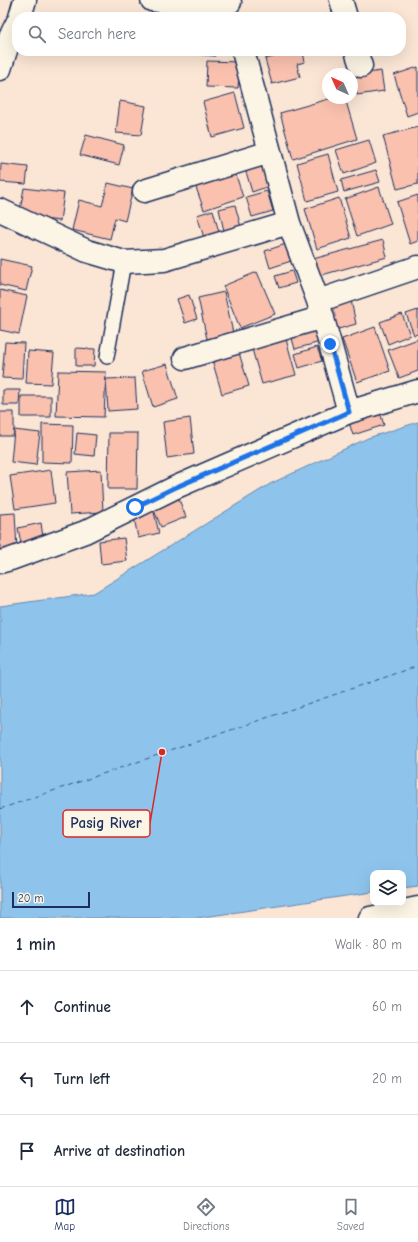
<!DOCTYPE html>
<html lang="en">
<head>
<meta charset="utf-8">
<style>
  body { margin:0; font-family:"Comic Neue",sans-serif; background:#f2f2f3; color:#1f2937 }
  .controls { position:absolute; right:12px; bottom:12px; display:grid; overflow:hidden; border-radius:8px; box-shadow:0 4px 16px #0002 }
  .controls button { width:36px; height:36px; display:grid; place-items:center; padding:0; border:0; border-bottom:1px solid #e0e1e3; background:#fff; color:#1f2937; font:20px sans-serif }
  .compass { position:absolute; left:322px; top:68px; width:36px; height:36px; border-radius:50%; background:#fff; box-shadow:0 4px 16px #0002; rotate:315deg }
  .scale { position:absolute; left:12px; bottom:10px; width:78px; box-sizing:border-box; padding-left:4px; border:2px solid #1b2f5e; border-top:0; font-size:11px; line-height:14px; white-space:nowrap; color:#1b2f5e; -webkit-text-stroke:3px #fcf5e5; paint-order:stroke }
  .stop { position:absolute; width:12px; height:12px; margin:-9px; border:3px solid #1a73e8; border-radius:50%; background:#fff }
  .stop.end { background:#1a73e8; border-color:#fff; box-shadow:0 1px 4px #0008 }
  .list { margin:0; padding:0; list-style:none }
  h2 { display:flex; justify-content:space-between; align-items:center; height:52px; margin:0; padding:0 16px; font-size:17px }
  h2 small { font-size:13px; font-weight:400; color:#747a83 }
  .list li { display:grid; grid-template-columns:26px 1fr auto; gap:12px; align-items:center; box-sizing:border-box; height:72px; padding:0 16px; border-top:1px solid #e0e1e3 }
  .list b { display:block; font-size:15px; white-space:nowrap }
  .list em { font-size:13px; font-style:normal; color:#747a83 }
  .icon { flex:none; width:22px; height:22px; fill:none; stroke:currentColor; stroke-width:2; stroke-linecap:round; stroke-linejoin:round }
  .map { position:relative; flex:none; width:418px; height:918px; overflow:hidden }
  .search { position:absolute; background:#fff; box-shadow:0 4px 16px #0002; left:12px; right:12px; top:12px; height:44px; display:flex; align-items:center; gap:10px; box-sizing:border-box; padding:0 14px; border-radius:16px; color:#747a83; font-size:15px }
  .sheet { height:268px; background:#fff }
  nav { display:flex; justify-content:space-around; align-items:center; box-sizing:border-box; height:56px; border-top:1px solid #e0e1e3; background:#fff; font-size:11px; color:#747a83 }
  nav a { display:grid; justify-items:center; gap:2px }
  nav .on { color:#1b2f5e }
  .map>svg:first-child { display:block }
</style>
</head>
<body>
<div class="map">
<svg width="418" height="918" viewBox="0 0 418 918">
  <rect width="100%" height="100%" fill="#fbe5d4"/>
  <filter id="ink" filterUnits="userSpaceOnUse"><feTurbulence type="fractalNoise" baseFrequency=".025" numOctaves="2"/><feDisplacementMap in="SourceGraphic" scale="8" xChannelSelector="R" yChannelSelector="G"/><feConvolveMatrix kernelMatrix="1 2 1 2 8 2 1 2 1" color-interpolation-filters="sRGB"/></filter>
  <g filter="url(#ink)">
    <!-- water -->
    <path fill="#8ec4ec" stroke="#6088b3" d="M418,422v464l-15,2v-15h-30v19l-176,26h-197v-312l94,-13 176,-109 98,-46z"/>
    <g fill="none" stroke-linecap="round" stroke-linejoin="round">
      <!-- ferry -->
      <path stroke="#385482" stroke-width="1" stroke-dasharray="5 4" stroke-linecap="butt" d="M0,809l418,-143"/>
    </g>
    <!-- building -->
    <path fill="#f9c1ae" stroke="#1b2f5e" d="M183,51h32v5l-32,-3z
      M265,51h16l1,1 -16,4z
      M294,52v2l9,-2 2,10 -8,2 3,13 -28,7 -7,-25z
      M207,61l33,1 -2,26 -32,-1z
      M418,67v45l-11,4 -13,-41z
      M381,71l3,20 -27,4 -3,-20z
      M235,93l9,35 -32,9 -9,-35z
      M332,98h13l12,41 -64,20 -13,-46z
      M120,101l26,5 -5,29 -25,-2z
      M418,127v57l-21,5 -14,-53z
      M86,135l38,10 -5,20 -39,-10z
      M369,140l7,23 -32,11 -8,-24z
      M328,154l10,38 -31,9 -10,-38z
      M264,159l8,26 -20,7 -8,-27z
      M1,164l27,3 -2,17 -26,-2z
      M233,166l10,31 -39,13 -11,-31z
      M376,170l4,12 -36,10 -3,-12z
      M108,183l25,6 -8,32 -10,-3 -5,21 -38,-9 7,-30 23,6z
      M379,187l12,37 -34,12 -12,-37z
      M24,188l40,5 -4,28 -41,-5z
      M267,191l6,20 -21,6 -6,-20z
      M418,195v46l-8,3 -13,-42z
      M339,198l12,40 -34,11 -12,-40z
      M235,205l6,22 -17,4 -5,-22z
      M213,210l7,26 -15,5 -8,-26z
      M383,240l4,17 -69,19 -5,-17z
      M289,243l5,17 -24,8 -5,-17z
      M0,259l32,7 -6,25 -26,-6z
      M292,271l4,12 -17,5 -4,-12z
      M257,272l18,42 -35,14 -17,-42z
      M0,290l27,6 -8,38 -19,-4z
      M224,292l9,41 -26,6 -9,-41z
      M189,295l8,24 -12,4 -8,-24z
      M351,300l5,24 -21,6 -6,-25z
      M418,310v24l-4,1 -8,-21z
      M312,314l8,28 -25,7 -8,-28z
      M402,314l8,21 -22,9 -8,-22z
      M375,327l15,44 -33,11 -15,-43z
      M284,332l12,43 -34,9 -12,-42z
      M418,339v32l-19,7 -11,-28z
      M5,342l19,1 -2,36 -20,-1z
      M237,346l12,40 -27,8 -12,-41z
      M317,347l5,14 -23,7 -4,-14z
      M76,348l19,1 -1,17h-18z
      M28,351l26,2 -3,31 -25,-1z
      M167,364l11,35 -25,8 -11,-36z
      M58,371l48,1 -2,45 -48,-1z
      M135,378l2,31 -29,2 -2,-32z
      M3,390h17l-1,15h-16z
      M21,396h30v21h-30z
      M378,406l6,19 -31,10 -6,-19z
      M0,412h14v24h-14z
      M190,418l4,36 -27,4 -4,-36z
      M42,424l31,1 -1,38 -30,-1z
      M14,430l26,3 -4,32 -25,-3z
      M77,433l19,2 -2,21 -19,-2z
      M109,433h29l-1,56h-29z
      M51,470l4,33 -40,6 -5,-33z
      M101,470l2,42 -33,2 -3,-42z
      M176,492l10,25 -25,10 -10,-24z
      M153,508l6,25 -21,5 -5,-26z
      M15,513l2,37 -17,1v-37z
      M41,523l3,21 -22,4 -4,-20z
      M124,538l3,23 -26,3 -2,-23z"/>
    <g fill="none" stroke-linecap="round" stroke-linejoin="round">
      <defs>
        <path id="service" d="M107,357l17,-95"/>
        <path id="minor" d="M152,0l24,3 54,-1
          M341,0l5,17
          M20,17l5,-17
          M243,51l46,172 29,78 31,111
          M356,51l5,15
          M0,69l11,-34 6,-12
          M144,191l126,-39
          M0,210l87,41 37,11 40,-2 125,-37
          M318,301l100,-34
          M185,358l138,-41
          M0,562l11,-3 74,-27 89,-44 175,-76 69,-21"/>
        <path id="secondary" d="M370,918l48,-10"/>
      </defs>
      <!-- service casing -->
      <use href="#service" stroke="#1b2f5e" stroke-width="16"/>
      <!-- minor casing -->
      <use href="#minor" stroke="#1b2f5e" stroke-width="25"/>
      <!-- secondary casing -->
      <use href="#secondary" stroke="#1b2f5e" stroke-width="25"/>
      <!-- service -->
      <use href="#service" stroke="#fcf5e5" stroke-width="13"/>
      <!-- minor -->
      <use href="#minor" stroke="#fcf5e5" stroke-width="22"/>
      <!-- secondary -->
      <use href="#secondary" stroke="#fcf5e5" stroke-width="22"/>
    </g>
  </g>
  <g fill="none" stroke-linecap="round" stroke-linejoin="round" filter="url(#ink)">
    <!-- route -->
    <path stroke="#1a73e8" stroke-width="5" d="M135,507l39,-19 175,-76 -19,-68"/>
  </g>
  <!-- callouts -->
  <path fill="none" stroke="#d62828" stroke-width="1.5" d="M162 752L150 823"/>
  <circle fill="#d62828" stroke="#fcf5e5" stroke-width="1.5" cx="162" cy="752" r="4"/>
  <rect fill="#fcf5e5" stroke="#d62828" stroke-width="1.5" x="63" y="810" width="87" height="27" rx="4"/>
  <g font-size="15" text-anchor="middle" font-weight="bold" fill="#1b2f5e">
    <text x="106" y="828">Pasig River</text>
  </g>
</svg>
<div class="controls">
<button><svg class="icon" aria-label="layers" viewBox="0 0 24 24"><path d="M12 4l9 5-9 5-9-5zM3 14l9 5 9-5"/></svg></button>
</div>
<svg class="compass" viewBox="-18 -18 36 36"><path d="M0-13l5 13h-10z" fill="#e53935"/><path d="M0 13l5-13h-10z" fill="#747a83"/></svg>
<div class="scale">20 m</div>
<div class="stop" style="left:135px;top:507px"></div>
<div class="stop end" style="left:330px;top:344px"></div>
<div class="search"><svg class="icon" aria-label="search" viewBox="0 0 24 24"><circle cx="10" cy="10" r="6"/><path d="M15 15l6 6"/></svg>Search here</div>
</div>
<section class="sheet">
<h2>1 min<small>Walk · 80 m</small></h2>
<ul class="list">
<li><svg class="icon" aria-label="ahead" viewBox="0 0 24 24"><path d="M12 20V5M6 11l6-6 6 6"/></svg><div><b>Continue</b></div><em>60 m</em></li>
<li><svg class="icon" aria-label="left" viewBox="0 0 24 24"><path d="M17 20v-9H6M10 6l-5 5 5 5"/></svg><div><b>Turn left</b></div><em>20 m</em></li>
<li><svg class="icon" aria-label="arrive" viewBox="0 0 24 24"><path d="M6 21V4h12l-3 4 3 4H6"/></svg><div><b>Arrive at destination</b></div></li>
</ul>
</section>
<nav>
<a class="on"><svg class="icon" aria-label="map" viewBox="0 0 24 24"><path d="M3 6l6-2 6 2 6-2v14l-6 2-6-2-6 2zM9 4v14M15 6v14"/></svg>Map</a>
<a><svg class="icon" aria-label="directions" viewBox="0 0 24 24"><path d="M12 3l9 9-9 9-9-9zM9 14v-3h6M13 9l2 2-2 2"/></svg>Directions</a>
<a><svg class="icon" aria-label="saved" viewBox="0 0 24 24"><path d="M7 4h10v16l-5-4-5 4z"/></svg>Saved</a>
</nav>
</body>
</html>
